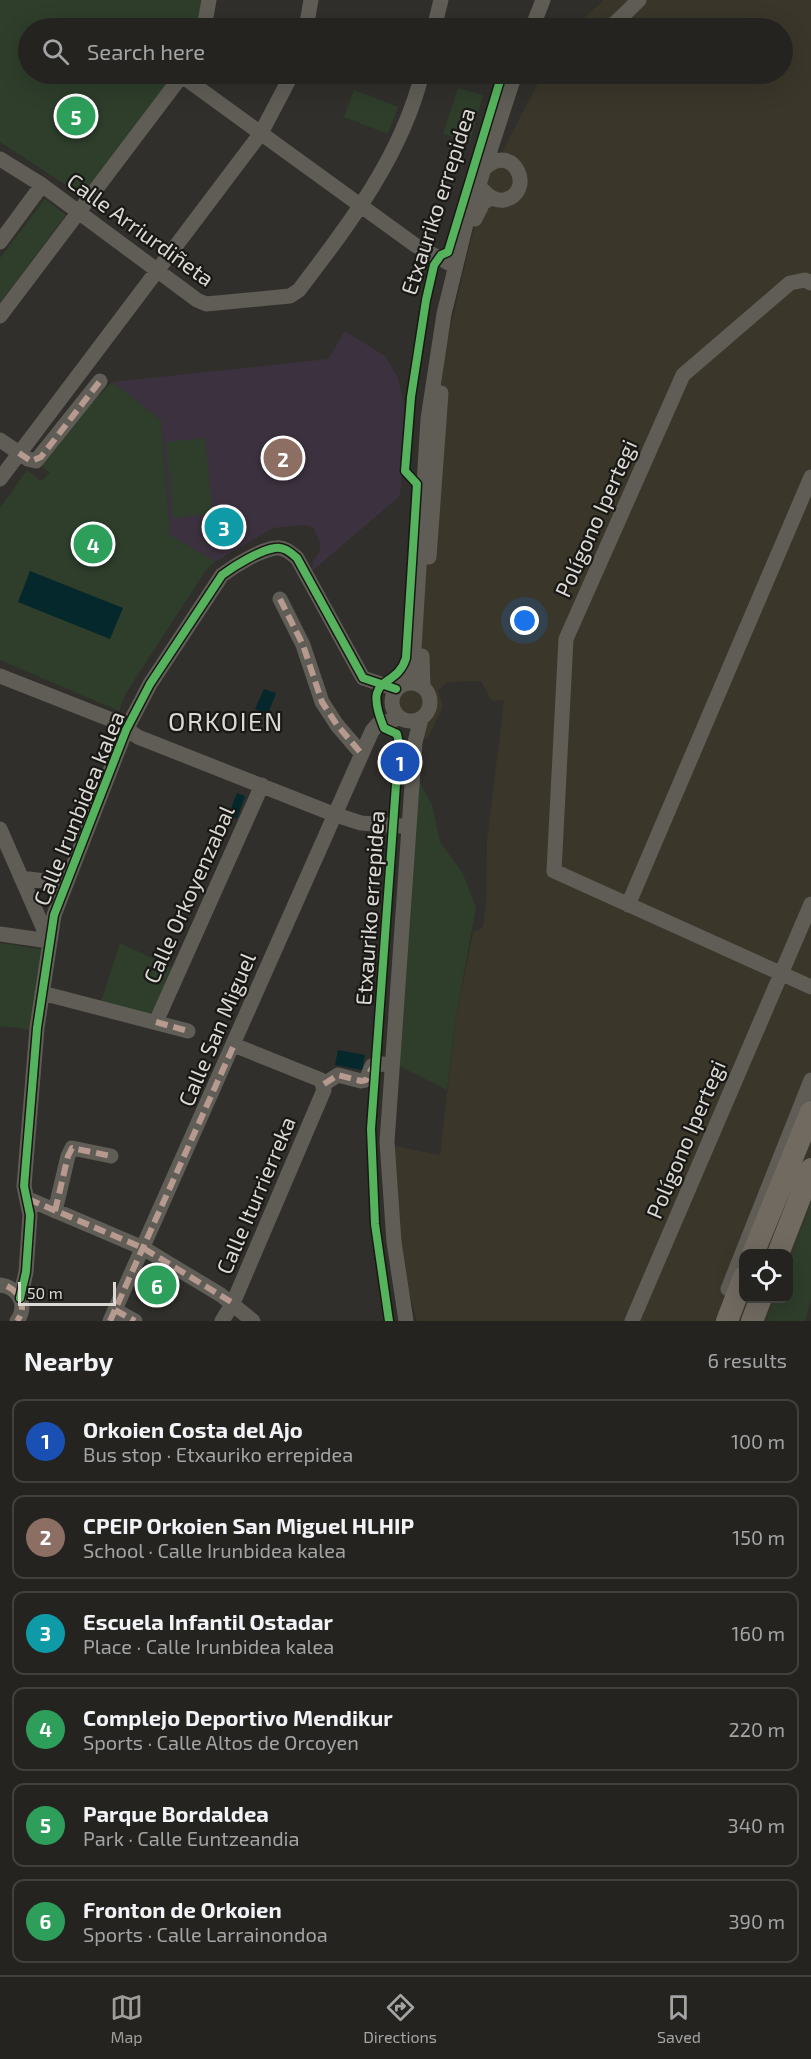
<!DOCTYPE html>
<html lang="en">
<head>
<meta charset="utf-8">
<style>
  body { margin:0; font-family:"Exo 2",sans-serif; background:#302f2d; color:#f1f3f6 }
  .controls { position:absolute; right:18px; bottom:18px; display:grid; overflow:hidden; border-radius:12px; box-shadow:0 6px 24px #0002 }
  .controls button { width:54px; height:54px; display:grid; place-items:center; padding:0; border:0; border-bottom:2px solid #41403e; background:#242320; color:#f1f3f6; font:30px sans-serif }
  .scale { position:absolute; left:18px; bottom:15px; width:98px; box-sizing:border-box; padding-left:6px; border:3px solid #dad9d4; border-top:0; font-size:16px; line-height:21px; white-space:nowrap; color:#dad9d4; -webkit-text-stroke:4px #191815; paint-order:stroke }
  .you { position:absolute; left:525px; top:621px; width:21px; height:21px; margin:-15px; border:4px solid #fff; border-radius:50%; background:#1a73e8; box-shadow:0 0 0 9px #1a73e833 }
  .badge { display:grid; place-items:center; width:39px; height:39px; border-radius:50%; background:#9e9e99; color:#fff; font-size:20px; font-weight:700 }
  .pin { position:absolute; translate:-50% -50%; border:3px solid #fff; box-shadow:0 2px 6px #0006 }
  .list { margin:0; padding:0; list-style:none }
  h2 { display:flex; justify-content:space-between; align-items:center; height:78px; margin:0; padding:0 24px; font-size:26px }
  h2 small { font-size:20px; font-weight:400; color:#a3a4a5 }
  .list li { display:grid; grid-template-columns:39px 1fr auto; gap:18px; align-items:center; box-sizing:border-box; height:84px; margin:0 12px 12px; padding:0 12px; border:2px solid #41403e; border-radius:12px }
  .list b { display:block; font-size:22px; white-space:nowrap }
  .list p { margin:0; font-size:20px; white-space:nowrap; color:#a3a4a5 }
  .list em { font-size:20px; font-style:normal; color:#a3a4a5 }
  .icon { flex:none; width:33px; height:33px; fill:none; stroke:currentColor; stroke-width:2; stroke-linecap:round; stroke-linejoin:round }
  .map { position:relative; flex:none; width:811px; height:1321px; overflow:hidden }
  .search { position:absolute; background:#242320; box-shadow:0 6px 24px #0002; left:18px; right:18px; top:18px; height:66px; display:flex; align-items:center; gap:15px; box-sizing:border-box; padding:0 21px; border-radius:33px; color:#a3a4a5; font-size:22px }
  .sheet { height:654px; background:#242320 }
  nav { display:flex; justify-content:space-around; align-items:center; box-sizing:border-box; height:84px; border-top:2px solid #41403e; background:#242320; font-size:16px; color:#a3a4a5 }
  nav a { display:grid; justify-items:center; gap:3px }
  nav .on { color:#9e9e99 }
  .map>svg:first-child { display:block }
</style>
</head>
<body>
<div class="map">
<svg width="811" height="1321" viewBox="0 0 811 1321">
  <rect width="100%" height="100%" fill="#302f2b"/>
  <!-- built -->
  <path fill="#3a362a" d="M604,0h207v1204l-22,59 -1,-9h-44v44l31,1 -9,22h-349l-16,-59 -11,-117 50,10 16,-139 17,-83 10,-6 3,-21 1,-65 17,-141 -13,1 -10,-20 -33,1 -10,8 5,17 -16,32 -19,-10 -11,-23 2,-12 6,-11 22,-255 56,-239 60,-115h239v-46h-209z"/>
  <!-- education -->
  <path fill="#3c323f" d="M345,331l40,25 13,22 8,35 -6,83 -89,76 2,-11 7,-10v-8l-7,-16 -9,-2 -31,3 -58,34 -45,-27 -9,-115 -49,-38 216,-23z"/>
  <!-- green -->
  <path fill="#2e3e2b" d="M0,0h209l-5,28h-176v46h155l-94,126 -89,-58z
    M458,88l25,7 -13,47 -27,-8z
    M354,90l44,17 -10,27 -44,-17z
    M45,199l21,16 -66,88v-45z
    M112,382l49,38 9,115 45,27 -9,8 -80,123 -7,18 -119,-51v-152l27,-38 14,11 9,-8 -8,-6 1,-5 53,-70 4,3z
    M205,438l8,76 -40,4 -7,-76z
    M419,781l13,24 8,37 23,32 13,33 -20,109 -9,74 -52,-26z
    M0,943l44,7 -11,80 -33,-4z
    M120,943l53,25 -20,44 -6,2 -46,-12z
    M811,1204v96l-6,21h-39l9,-22 13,-1 1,-35z"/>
  <!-- water -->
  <path fill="#04282c" d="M30,571l93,37 -13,31 -92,-37z
    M264,689l12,4 -8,21 -13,-5z
    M237,793l8,3 -8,23 -9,-3z
    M338,1050l27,5 -3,15 -27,-5z"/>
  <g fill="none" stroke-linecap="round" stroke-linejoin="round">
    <!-- minor -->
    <path stroke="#605d57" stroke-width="15" d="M204,28l5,-28
      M306,28l5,-28
      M434,28l7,-28
      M532,28l11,-28
      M610,28l29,-28
      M182,76l233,169 39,21
      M0,159l42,26 155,115 9,4 84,-8 9,-6c51,-67 102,-133 123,-216
      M484,191c5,6 11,10 20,9 32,-7 11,-58 -18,-33
      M475,219l8,-16 8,-5
      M0,242l42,-57
      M811,283l-6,-3 -15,3 -107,92 -117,264 -12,232 257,116
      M0,316l183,-242
      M0,440l28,19 8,2 64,-80
      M0,479l261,-346 31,-59
      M429,557l12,-164
      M280,599l23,46 19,57 15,23 24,28
      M422,656l1,30
      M0,676l117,46 21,15 195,77 28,9 40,3
      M392 702a19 19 0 1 1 38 0a19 19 0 1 1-38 0Z
      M405,683l8,-18 15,-246 16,-105 22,-90 49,-150
      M0,829l49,112
      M21,878l32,4 15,-3
      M628,905l183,-428
      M0,934l49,7
      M42,993l146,38
      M156,1022l106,-237
      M324,1084l14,-9 23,6 5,-1 6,-14 11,-2
      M28,1199l115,49 78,47 32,26
      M55,1211l13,-55 4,-8 39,8
      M0,1285c18,2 29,20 17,36
      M728,1289l83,-209
      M20,1298l6,-26 4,-57 -6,-29 13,-158 17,-113 72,-185 24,-46 72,-109c12,-9 38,-25 53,-27 9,-2 16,5 22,10l66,120 33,11
      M115,1310l20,11
      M110,1321l262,-590 6,-7 22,-6
      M222,1321l11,-18 91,-213 -3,-10 -87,-35
      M406,1321l-12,-79 -7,-100 28,-400 6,-23
      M632,1321l179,-417"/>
    <!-- highway -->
    <path stroke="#706a61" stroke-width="22" d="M753,1254l58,-142
      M778,1254l33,-85
      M727,1321l17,-44
      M752,1321l9,-23"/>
    <!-- quiet -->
    <path stroke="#b69a8f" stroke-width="6" stroke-dasharray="12 6" stroke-linecap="butt" d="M19,453l12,8 10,-4 59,-76
      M280,599l23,46 19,57 15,23 24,28
      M156,1022l32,9
      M324,1084l14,-9 23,6 5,-1 6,-12
      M28,1199l115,49 90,55
      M55,1211l13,-55 4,-8 39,8
      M7,1286c14,7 20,22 10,35
      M115,1310l20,11
      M110,1321l124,-276"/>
    <defs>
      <path id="cycleway" d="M20,1298l6,-26 4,-57 -6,-29 13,-158 17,-113 72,-185 24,-46 72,-109c12,-9 38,-25 53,-27 9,-2 16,5 22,10l66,120 33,11
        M389,1321l-14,-97 -4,-95 28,-386 -2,-9 -13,-6c-23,-56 12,-37 22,-70l11,-174 -12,-13 6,-74 15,-97 8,-35 7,-10 7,-3 54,-178"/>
    </defs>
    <!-- cycleway casing -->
    <use href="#cycleway" stroke="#191815" stroke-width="11"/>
    <!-- cycleway -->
    <use href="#cycleway" stroke="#56b35d" stroke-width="8"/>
  </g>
  <g text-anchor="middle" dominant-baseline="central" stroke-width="4.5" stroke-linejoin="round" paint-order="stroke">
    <!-- street labels -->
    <g font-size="22" fill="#dad9d4" stroke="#191815">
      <text transform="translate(437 201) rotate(-72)">Etxauriko errepidea</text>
      <text transform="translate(141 229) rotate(36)">Calle Arriurdiñeta</text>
      <text transform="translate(595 518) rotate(-66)">Polígono Ipertegi</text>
      <text transform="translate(78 808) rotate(-68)">Calle Irunbidea kalea</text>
      <text transform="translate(188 894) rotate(-66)">Calle Orkoyenzabal</text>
      <text transform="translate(369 908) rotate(-86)">Etxauriko errepidea</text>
      <text transform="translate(216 1029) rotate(-67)">Calle San Miguel</text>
      <text transform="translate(685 1139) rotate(-67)">Polígono Ipertegi</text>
      <text transform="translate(255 1195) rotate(-67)">Calle Iturrierreka</text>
    </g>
    <!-- quarter labels -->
    <g font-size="26" letter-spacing="1.5" fill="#dad9d4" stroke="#191815">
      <text x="226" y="720">ORKOIEN</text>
    </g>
  </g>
</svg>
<div class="controls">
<button><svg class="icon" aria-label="locate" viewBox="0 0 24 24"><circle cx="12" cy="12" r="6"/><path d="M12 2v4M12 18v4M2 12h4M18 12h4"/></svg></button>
</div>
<div class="scale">50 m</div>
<div class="you"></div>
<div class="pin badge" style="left:400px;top:762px;background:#1a4fb4">1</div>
<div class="pin badge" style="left:283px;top:458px;background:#8d6e63">2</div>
<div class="pin badge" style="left:224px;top:527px;background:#0f9aa8">3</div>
<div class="pin badge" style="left:93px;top:544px;background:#2e9e5b">4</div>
<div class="pin badge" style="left:76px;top:116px;background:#2e9e5b">5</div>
<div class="pin badge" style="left:157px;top:1285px;background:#2e9e5b">6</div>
<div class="search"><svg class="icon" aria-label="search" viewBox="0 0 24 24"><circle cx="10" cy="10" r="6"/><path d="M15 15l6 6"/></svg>Search here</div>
</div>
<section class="sheet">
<h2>Nearby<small>6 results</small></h2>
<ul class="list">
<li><span class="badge" style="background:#1a4fb4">1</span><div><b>Orkoien Costa del Ajo</b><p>Bus stop · Etxauriko errepidea</p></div><em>100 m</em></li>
<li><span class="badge" style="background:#8d6e63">2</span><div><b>CPEIP Orkoien San Miguel HLHIP</b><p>School · Calle Irunbidea kalea</p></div><em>150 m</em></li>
<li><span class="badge" style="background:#0f9aa8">3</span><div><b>Escuela Infantil Ostadar</b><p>Place · Calle Irunbidea kalea</p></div><em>160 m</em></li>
<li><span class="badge" style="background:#2e9e5b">4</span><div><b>Complejo Deportivo Mendikur</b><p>Sports · Calle Altos de Orcoyen</p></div><em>220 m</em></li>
<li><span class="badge" style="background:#2e9e5b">5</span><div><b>Parque Bordaldea</b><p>Park · Calle Euntzeandia</p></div><em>340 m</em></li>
<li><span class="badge" style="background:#2e9e5b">6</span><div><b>Fronton de Orkoien</b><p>Sports · Calle Larrainondoa</p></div><em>390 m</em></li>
</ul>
</section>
<nav>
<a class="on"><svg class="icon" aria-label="map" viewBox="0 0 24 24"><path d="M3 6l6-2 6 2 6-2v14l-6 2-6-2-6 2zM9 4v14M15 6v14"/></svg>Map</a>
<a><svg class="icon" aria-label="directions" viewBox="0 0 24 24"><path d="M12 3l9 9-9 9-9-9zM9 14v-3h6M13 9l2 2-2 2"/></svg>Directions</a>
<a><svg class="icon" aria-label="saved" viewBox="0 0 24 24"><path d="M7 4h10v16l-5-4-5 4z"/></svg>Saved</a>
</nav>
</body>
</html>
